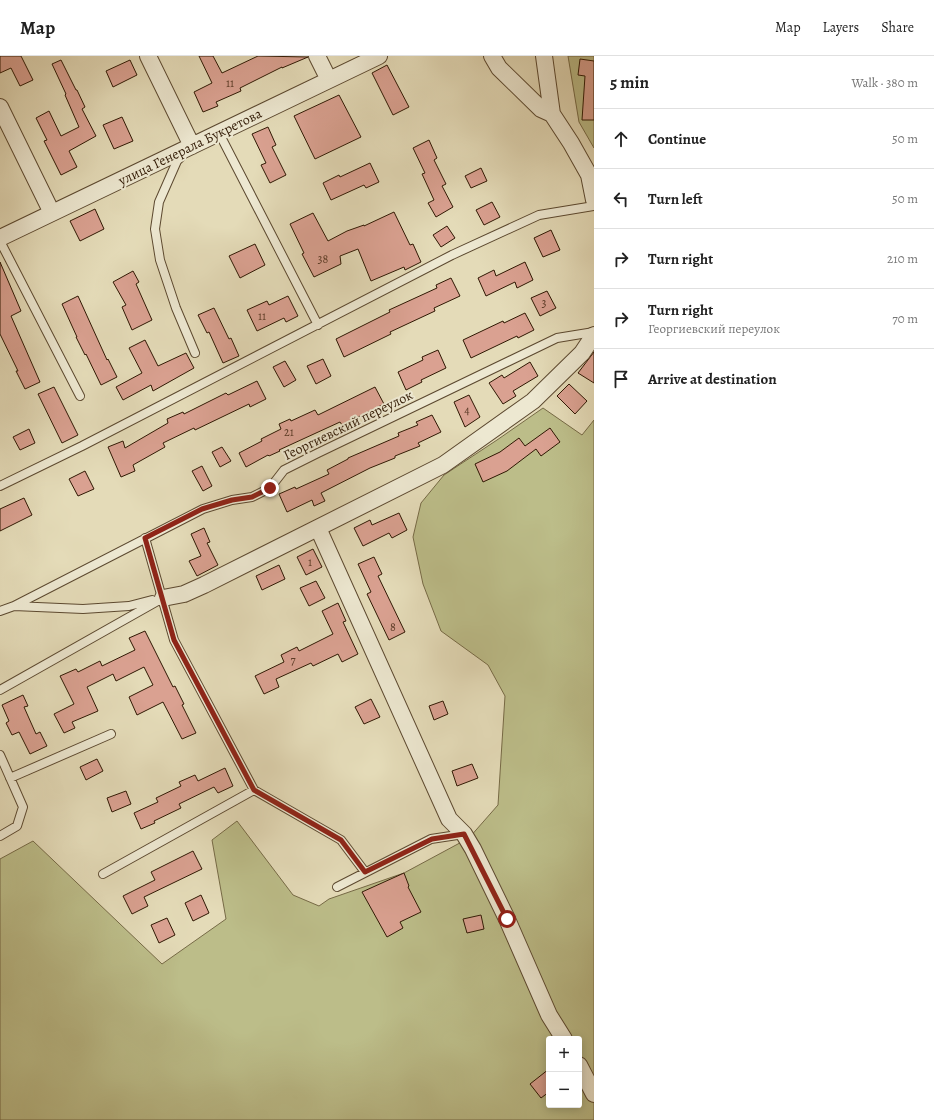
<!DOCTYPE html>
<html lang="en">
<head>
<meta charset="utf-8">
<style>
  body { margin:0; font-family:Alegreya,serif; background:#f2f2f2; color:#222 }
  .controls { position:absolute; right:12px; bottom:12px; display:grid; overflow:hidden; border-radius:4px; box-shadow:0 2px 10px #0003 }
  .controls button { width:36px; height:36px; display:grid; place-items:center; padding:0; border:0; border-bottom:1px solid #e0e0e0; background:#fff; color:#222; font:20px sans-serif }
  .stop { position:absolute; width:12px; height:12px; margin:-9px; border:3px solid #8f2418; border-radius:50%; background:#fff }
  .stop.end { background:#8f2418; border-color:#fff; box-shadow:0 1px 4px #0008 }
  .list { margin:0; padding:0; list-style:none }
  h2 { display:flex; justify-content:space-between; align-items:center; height:52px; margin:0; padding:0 16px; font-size:17px }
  h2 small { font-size:13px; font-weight:400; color:#767676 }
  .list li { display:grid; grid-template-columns:26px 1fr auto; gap:12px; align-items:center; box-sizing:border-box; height:60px; padding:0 16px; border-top:1px solid #e0e0e0 }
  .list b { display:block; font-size:15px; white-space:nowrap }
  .list p { margin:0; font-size:13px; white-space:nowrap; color:#767676 }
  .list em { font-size:13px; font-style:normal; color:#767676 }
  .icon { flex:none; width:22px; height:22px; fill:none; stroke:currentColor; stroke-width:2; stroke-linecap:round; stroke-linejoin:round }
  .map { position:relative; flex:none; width:594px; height:1064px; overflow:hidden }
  header { display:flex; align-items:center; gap:24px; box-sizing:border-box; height:56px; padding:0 20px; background:#fff; border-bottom:1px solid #e0e0e0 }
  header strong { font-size:19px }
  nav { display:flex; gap:22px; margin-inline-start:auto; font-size:14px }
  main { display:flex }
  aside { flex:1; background:#fff }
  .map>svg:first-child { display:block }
</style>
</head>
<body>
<header>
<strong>Map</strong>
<nav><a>Map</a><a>Layers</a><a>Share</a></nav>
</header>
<main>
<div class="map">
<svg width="594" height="1064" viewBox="0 0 594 1064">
  <rect width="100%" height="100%" fill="#e4dbb8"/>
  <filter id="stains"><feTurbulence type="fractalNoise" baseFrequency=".005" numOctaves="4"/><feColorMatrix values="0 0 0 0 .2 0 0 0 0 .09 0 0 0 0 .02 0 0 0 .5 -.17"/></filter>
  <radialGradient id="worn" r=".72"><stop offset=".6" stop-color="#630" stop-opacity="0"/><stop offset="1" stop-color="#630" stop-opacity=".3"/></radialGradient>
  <!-- green -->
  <path fill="#bcbd89" stroke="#766a46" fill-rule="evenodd" d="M568,0h26v92l-15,-26z
    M543,352l39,27 12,-15v700h-594v-261l33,-18 129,123 64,-45 -14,-79 25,-19 56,74 26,11 10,-7 75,-26 65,-35 29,-33 7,-109 -17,-31 -47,-34 -18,-47 -10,-47 8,-34 23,-28 53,-35zM549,983h30v66h-30z"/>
  <!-- building -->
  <path fill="#daa191" stroke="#2f1803" d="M0,0h21l12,24 -13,6 -9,-18 -11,5z
    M199,0h14l9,17 36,-17 50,1 -26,11v-1l-42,21 1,3 -25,11 2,4 -15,6 -9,-20 18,-9z
    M580,3l14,2v59h-12l3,-44 -7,-1z
    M61,4l15,30h1l8,17 -3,2 14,27 -27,15 8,16 -16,8 -17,-34 3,-1 -11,-22 13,-7 12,25 18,-9 -14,-32 1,-1 -14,-30z
    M130,4l7,15 -24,12 -7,-16z
    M387,9l22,42 -16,8 -21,-42z
    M339,39l22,42 -46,22 -21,-43z
    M122,61l11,24 -19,8 -11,-24z
    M268,71l8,18 -4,2 14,28 -16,8 -9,-18 5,-2 -14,-29z
    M429,84l8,18 -3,2 12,24 -4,2 11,21 -17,10 -8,-14 6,-3 -12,-26 3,-1 -12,-25z
    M370,107l9,19 -13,6 -2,-3 -33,15 -8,-17 16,-8 1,2z
    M481,112l6,13 -16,7 -6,-12z
    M492,146l8,15 -16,8 -8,-15z
    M95,153l9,20 -24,12 -10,-20z
    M394,156l16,33 3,-1 8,18 -16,8 -1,-3 -33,14 -13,-32 -18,7 1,8 -27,13 -12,-23 2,-1 -14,-29 23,-11 15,28 19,-10 17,-6v1z
    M447,170l8,12 -14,9 -8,-12z
    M551,174l9,20 -17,7 -9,-19z
    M255,188l10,21 -25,13 -11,-22z
    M0,206l21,49 -10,5 29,66 -15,7 -9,-18h2l-18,-37z
    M525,206l8,18 -16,8 -2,-6 -29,14 -8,-18 16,-8 2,6z
    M133,215l6,11 -3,2 16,36 -20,10 -10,-23 4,-2 -13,-23z
    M451,222l9,18 -26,12 1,3 -45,21 1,2 -47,23 -8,-18 54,-27 -1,-2 48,-22 -1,-3z
    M547,235l9,17 -16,8 -9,-18z
    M78,240l29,64 1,-1 9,18 -16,8 -15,-31 -1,1 -9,-18h1l-15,-33z
    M288,240l10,20 -12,6 -2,-4 -27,13 -10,-21 20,-9 2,4z
    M214,252l15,31 2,-1 8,18 -16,7 -14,-31 -2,1 -9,-18z
    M525,257l9,17 -16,8 -1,-2 -46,22 -8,-18 40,-19 1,2z
    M145,284l13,26 28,-13 8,15 -41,23 -2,-6 -28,15 -7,-13 26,-14 -13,-25z
    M438,294l8,18 -25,12 1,2 -16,8 -8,-18 25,-12 -1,-3z
    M594,296v31l-16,-10z
    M323,303l8,17 -15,8 -9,-18z
    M285,305l11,19 -12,7 -11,-20z
    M530,306l8,14 -25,15 3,5 -13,8 -14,-21 13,-8 2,3z
    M257,325l9,18 -16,8 -1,-3 -54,26 -1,-2 -31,15 2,4 -32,18 2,6 -14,6 -13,-30 15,-6 2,7 43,-25 -1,-4 16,-7 1,2 42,-21 2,2z
    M569,328l18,17 -12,13 -18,-18z
    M54,331l24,48 -16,8 -24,-49z
    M375,331l9,17 -42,21 -2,-3 -61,28 1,1 -11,5 -1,-1 -22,12 -7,-14 23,-12 -1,-2 20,-10 -2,-5 11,-5 1,2 24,-11 3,5z
    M469,339l11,22 -15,10 -11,-25z
    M432,359l9,17 -23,11 2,3 -25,10v2l-25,10 -49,25 4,8 -11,5 -2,-6 -25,12 -8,-18 16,-7 1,2 33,-15 -2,-4 21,-11v-1l51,-22 -1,-3 20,-8 -2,-3z
    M550,372l10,14 -19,14 -5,-7 -29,22 -24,11 -8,-18 25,-12 19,-14 6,8z
    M29,373l6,14 -15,7 -7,-13z
    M222,391l9,14 -11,6 -8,-15z
    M202,410l10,20 -9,5 -11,-20z
    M85,415l9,18 -16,7 -9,-17z
    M24,442l8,17 -32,16v-22z
    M399,457l8,17 -15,8 -3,-5 -26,13 -9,-18 16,-8 2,5z
    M204,472l6,14 -3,1 11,22 -21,11 -8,-15 12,-5 -10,-22z
    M313,493l9,18 -16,8 -9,-18z
    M374,501l8,17 -4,2 27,56 -16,8 -22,-46 4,-2 -13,-28z
    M279,509l6,14 -23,11 -6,-14z
    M316,525l9,17 -16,8 -9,-18z
    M338,547l8,18 -3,1 15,32 -16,8 -4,-8 -25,12 -2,-3 -35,16 3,8 -15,7 -9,-18 29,-14 -3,-7 16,-8 2,4 34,-17 -11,-23z
    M145,575l28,56 2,-1 9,18 -2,1 14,28 -14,6 -19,-37 -26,13 -8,-18 24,-12 -9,-18 -28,14 -3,-7 -26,13 11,24 -26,11 3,6 -11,5 -10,-19 20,-10 -14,-28 16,-7 2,3 22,-11 2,5 33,-16 -6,-12z
    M23,639l5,11 -4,1 12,27 4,-2 7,14 -17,8 -11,-22 -7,3 -6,-12 3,-2 -7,-16z
    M371,643l9,18 -16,7 -9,-17z
    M443,645l5,13 -14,6 -5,-14z
    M97,703l6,12 -17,9 -6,-13z
    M472,708l6,14 -21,8 -5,-15z
    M225,712l8,18 -15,7 -4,-6 -35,17 2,4 -27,13 1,2 -14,6 -7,-16 24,-11 -2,-4 25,-12 -2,-4 16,-7 3,6z
    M126,735l5,13 -19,8 -5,-14z
    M193,795l9,18 -58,28 4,9 -16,8 -9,-18 32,-16 -4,-8z
    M404,817l5,13 -1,1 13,25 -21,10 3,6 -16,9 -25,-45z
    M201,839l8,18 -16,8 -8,-18z
    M481,859l3,14 -17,4 -4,-14z
    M167,862l8,17 -16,8 -8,-18z
    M549,1013v23l-8,6 -11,-14z"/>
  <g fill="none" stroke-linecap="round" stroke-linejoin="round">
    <defs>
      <path id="service" d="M219,77l99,192
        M183,99l-6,6 -18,41 -4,27 5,31 16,48 19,45
        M0,185l80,155
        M0,430l82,-40 370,-191 87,-40 55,-9
        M145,482l29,102 80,150 87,50 24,32
        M14,550l189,-97 29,-9 20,-3 18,-9 14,-18 34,-17 239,-115 37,-6
        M0,555l14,-5 69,3 46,-3 23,-6
        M0,634l163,-92
        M0,699l23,52 -6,19 -17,10
        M10,722l101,-44
        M103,818l151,-84
        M337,831l94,-48 33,-5"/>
      <path id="minor" d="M148,0l44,90
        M317,0l12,24
        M492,0l7,12 42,41 11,5
        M544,0l8,58 19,29 18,32 5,25
        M0,51l52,106
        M0,182l379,-182
        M318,472l131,291 15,15 9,15 34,70 42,96 15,24
        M163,542l21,-4 20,-9 239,-120 90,-64 49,-48 12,-18
        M579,1009l15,29"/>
    </defs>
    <!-- service casing -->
    <use href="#service" stroke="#5c4930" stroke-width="10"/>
    <!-- minor casing -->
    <use href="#minor" stroke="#5c4930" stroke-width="18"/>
    <!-- service -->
    <use href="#service" stroke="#ede8d1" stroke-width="8"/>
    <!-- minor -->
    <use href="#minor" stroke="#ede8d1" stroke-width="16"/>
  </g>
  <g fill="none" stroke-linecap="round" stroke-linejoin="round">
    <!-- route -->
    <path stroke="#8f2418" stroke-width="5" d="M270,432l-18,9 -20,3 -30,9 -57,29 29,102 80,150 87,50 24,32 67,-33 32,-5 43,85"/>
  </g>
  <g text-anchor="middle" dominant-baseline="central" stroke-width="4" stroke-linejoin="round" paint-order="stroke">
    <!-- number labels -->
    <g font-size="12" fill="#5a3a26">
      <text x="230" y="27">11</text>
      <text x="323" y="203">38</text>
      <text x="544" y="247">3</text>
      <text x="262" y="260">11</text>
      <text x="467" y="354">4</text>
      <text x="289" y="376">21</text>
      <text x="310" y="506">1</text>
      <text x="393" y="571">8</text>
      <text x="293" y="604">7</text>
    </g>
    <!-- street labels -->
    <g font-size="14" fill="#2f1803" stroke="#ede8d1">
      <text transform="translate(190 91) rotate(-26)">улица Генерала Букретова</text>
      <text transform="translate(348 369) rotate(-26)">Георгиевский переулок</text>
    </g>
  </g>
  <rect width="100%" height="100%" filter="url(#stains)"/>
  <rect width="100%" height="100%" fill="url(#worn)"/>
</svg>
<div class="controls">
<button>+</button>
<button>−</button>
</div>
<div class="stop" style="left:507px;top:863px"></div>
<div class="stop end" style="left:270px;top:432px"></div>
</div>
<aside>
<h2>5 min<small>Walk · 380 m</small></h2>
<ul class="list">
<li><svg class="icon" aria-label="ahead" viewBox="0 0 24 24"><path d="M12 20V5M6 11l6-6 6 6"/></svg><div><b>Continue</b></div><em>50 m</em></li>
<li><svg class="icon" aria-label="left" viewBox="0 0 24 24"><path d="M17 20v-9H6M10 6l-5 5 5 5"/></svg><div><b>Turn left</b></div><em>50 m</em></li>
<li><svg class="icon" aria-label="right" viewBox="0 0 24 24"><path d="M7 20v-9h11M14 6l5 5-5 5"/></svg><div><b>Turn right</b></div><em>210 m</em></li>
<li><svg class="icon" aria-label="right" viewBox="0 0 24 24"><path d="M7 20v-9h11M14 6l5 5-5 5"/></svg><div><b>Turn right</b><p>Георгиевский переулок</p></div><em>70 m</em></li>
<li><svg class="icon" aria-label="arrive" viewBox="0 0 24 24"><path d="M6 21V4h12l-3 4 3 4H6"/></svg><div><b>Arrive at destination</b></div></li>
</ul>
</aside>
</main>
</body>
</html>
